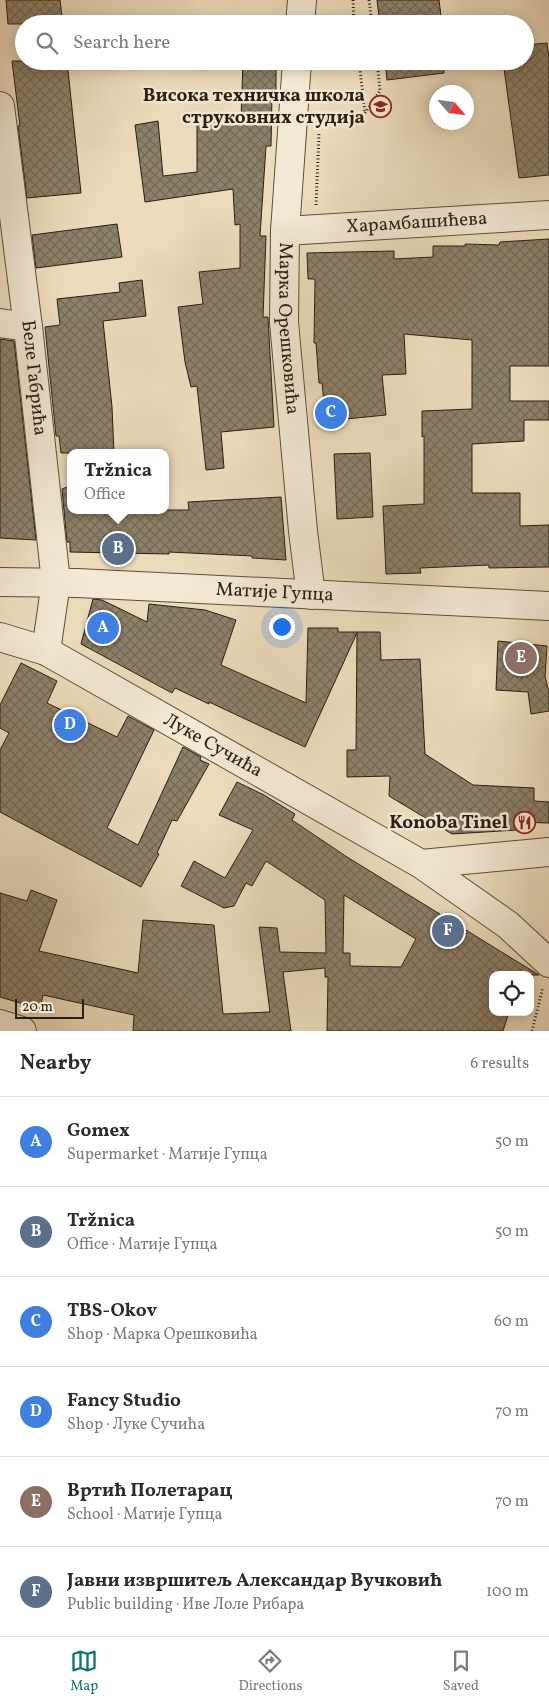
<!DOCTYPE html>
<html lang="en">
<head>
<meta charset="utf-8">
<style>
  body { margin:0; font-family:Vollkorn,serif; background:#f2f2f3; color:#2b2b33 }
  .controls { position:absolute; right:15px; bottom:15px; display:grid; overflow:hidden; border-radius:10px; box-shadow:0 2px 12px #0003 }
  .controls button { width:45px; height:45px; display:grid; place-items:center; padding:0; border:0; border-bottom:1px solid #e1e1e2; background:#fff; color:#2b2b33; font:25px sans-serif }
  .compass { position:absolute; left:429px; top:85px; width:45px; height:45px; border-radius:50%; background:#fff; box-shadow:0 2px 12px #0003; rotate:118deg }
  .scale { position:absolute; left:15px; bottom:12px; width:69px; box-sizing:border-box; padding-left:5px; border:2px solid #291e12; border-top:0; font-size:14px; line-height:18px; white-space:nowrap; color:#291e12; -webkit-text-stroke:4px #f3e8d3; paint-order:stroke }
  .you { position:absolute; left:281px; top:626px; width:18px; height:18px; margin:-12px; border:4px solid #fff; border-radius:50%; background:#1a73e8; box-shadow:0 0 0 8px #1a73e833 }
  .badge { display:grid; place-items:center; width:32px; height:32px; border-radius:50%; background:#0f766e; color:#fff; font-size:16px; font-weight:700 }
  .pin { position:absolute; translate:-50% -50%; border:2px solid #fff; box-shadow:0 1px 5px #0006 }
  .popup { position:absolute; left:67px; top:449px; width:102px; height:65px; box-sizing:border-box; display:grid; place-content:center; border-radius:10px; background:#fff; filter:drop-shadow(0 1px 4px #0005); font-size:16px; white-space:nowrap; color:#7c7c81 }
  .popup b { font-size:19px; color:#2b2b33 }
  .popup::after { content:''; position:absolute; left:50%; top:100%; margin-left:-10px; border:10px solid transparent; border-top-color:#fff }
  .list { margin:0; padding:0; list-style:none }
  h2 { display:flex; justify-content:space-between; align-items:center; height:65px; margin:0; padding:0 20px; font-size:21px }
  h2 small { font-size:16px; font-weight:400; color:#7c7c81 }
  .list li { display:grid; grid-template-columns:32px 1fr auto; gap:15px; align-items:center; box-sizing:border-box; height:90px; padding:0 20px; border-top:1px solid #e1e1e2 }
  .list b { display:block; font-size:19px; white-space:nowrap }
  .list p { margin:0; font-size:16px; white-space:nowrap; color:#7c7c81 }
  .list em { font-size:16px; font-style:normal; color:#7c7c81 }
  .icon { flex:none; width:28px; height:28px; fill:none; stroke:currentColor; stroke-width:2; stroke-linecap:round; stroke-linejoin:round }
  .map { position:relative; flex:none; width:549px; height:1031px; overflow:hidden }
  .search { position:absolute; background:#fff; box-shadow:0 2px 12px #0003; left:15px; right:15px; top:15px; height:55px; display:flex; align-items:center; gap:12px; box-sizing:border-box; padding:0 18px; border-radius:28px; color:#7c7c81; font-size:19px }
  .sheet { height:605px; background:#fff }
  nav { display:flex; justify-content:space-around; align-items:center; box-sizing:border-box; height:70px; border-top:1px solid #e1e1e2; background:#fff; font-size:14px; color:#7c7c81 }
  nav a { display:grid; justify-items:center; gap:2px }
  nav .on { color:#0f766e }
  .map>svg:first-child { display:block }
</style>
</head>
<body>
<div class="map">
<svg width="549" height="1031" viewBox="0 0 549 1031">
  <defs>
    <pattern id="building-cross-hatch" width="8" height="8" patternUnits="userSpaceOnUse" patternTransform="scale(1.25)"><rect width="8" height="8" fill="#8e816a"/><path d="M0 0l8 8M0 8l8-8" fill="none" stroke="#746956"/></pattern>
  </defs>
  <rect width="100%" height="100%" fill="#ecdcbc"/>
  <filter id="stains"><feTurbulence type="fractalNoise" baseFrequency=".004" numOctaves="4"/><feColorMatrix values="0 0 0 0 .2 0 0 0 0 .09 0 0 0 0 .02 0 0 0 .5 -.17"/></filter>
  <radialGradient id="worn" r=".72"><stop offset=".6" stop-color="#630" stop-opacity="0"/><stop offset="1" stop-color="#630" stop-opacity=".3"/></radialGradient>
  <!-- building -->
  <path fill="url(#building-cross-hatch)" stroke="#291e12" fill-rule="evenodd" d="M6,0h54l3,24h-55z
    M377,0h62l3,24h-62z
    M547,43l2,16v116l-30,3 -16,-117h22v-16z
    M12,61h55l14,132 -54,5 -9,-72h2z
    M243,61h33v31l-4,1 -1,53h-5l-6,90h6l-3,81h5l6,110 -53,5 3,36 -18,2 -9,-84 -6,1 -6,-25 -7,-55 25,-3 -4,-32 41,-4v-44l-5,1 -2,-36 -88,13 -10,-77 23,-4 5,55 34,-4v-51l44,-1z
    M385,61h58l1,12 -57,7z
    M117,224l5,33 -86,11 -4,-33z
    M549,239v127h-39v35h39v19h-25v21l-52,3v49h48v33l29,-1v42l-60,1v-3l-69,3 1,5 -35,1 -3,-68 41,-2v-68l-2,1v-26l50,-2v-69l-68,-6 2,40 -24,1 4,40 -60,6 -4,-38h-3l-3,-40h-2l1,-64h-7l-1,-26 87,-2v8l39,-2v-11h32v-2l34,1 1,-3z
    M142,280l4,36 -43,5 9,86 2,46h-53l-2,-17h-3l-11,-109 15,-2 -3,-26 63,-7 -1,-9z
    M0,339l14,2 22,199 -36,-2z
    M370,453l3,64 -36,2 -3,-65z
    M70,486v24h119l-1,-8 93,-5 5,63 -34,-2v-2l-83,-4v2l-99,-2v-10h-3l-5,-53z
    M93,599l9,1 45,22 2,-18 56,6 31,10 -15,45 85,38 2,-75h30v4h42l1,28 39,-1 5,95 48,31 61,3v13l15,1v21l-33,-1 1,8 -65,4 -63,-38 1,-20 -43,1v-27h9l1,-117 -52,114 -96,-45v2l-34,-16 -3,5 -91,-49z
    M498,641l49,5 -2,31 4,15v19l-18,3 -3,-22 -32,-2z
    M21,663l36,18 -10,22 70,34 11,-21 26,14 -47,98 31,17 45,-98 18,10 -1,3 9,4 -32,57 -5,-1 -15,33 2,1 -18,33 -141,-75v-62l9,-17 -9,-5v-23z
    M237,782l27,13 31,19 -3,6 55,37 192,118h-46v37h16l-6,19h-176l1,-54h-3v-9l-42,4 8,59h-158l1,-16 -91,-20 -3,14 -40,-12v-104l27,8 4,-11 26,10 -18,51 99,22 5,-53 71,5 9,89 47,-2 -11,-85 18,1 3,24 46,1 -1,-53 -59,-39 -14,25 -6,-3 -12,23 -10,2 -43,-22 13,-25 31,17 28,-48 -34,-15zM344,895l72,44 -15,28 -51,-1v-13h-7z"/>
  <g fill="none" stroke-linecap="round" stroke-linejoin="round">
    <defs>
      <g id="minor">
        <path d="M300,24l2,-24"/>
        <path id="s1" d="M297,61l-12,170 -1,91 19,209 8,64"/>
        <path id="s2" d="M0,106l28,221 28,255 -10,69"/>
        <path id="s3" d="M285,231l264,-16"/>
        <path d="M0,323l28,4"/>
        <path id="s4" d="M0,582l77,1 472,23"/>
        <path id="s5" d="M0,637l46,14 375,213 87,61 41,38"/>
        <path d="M421,864l128,-12"/>
        <path d="M0,1024l22,7"/>
      </g>
    </defs>
    <!-- minor casing -->
    <use href="#minor" stroke="#5a4e3c" stroke-width="30"/>
    <!-- path -->
    <path stroke="#291e12" stroke-width="3" stroke-dasharray="1 2.5" stroke-linecap="butt" d="M353,0l1,24
      M369,0l3,24
      M359,61l6,52
      M365,113l15,-22 -3,-30
      M316,205l3,-71
      M532,1031l11,-44"/>
    <!-- minor -->
    <use href="#minor" stroke="#f3e8d3" stroke-width="28"/>
  </g>
  <!-- icons -->
  <defs>
    <symbol id="school-ring" viewBox="-11 -11 22 22"><circle r="9.5" fill="#f3e8d3" stroke="#8f2418" stroke-width="1.5"/><path d="M0-5L7-2L0 1L-7-2ZM-4 1L0 2.5L4 1V4Q0 6-4 4Z" fill="#8f2418"/></symbol>
    <symbol id="restaurant-ring" viewBox="-11 -11 22 22"><circle r="9.5" fill="#f3e8d3" stroke="#8f2418" stroke-width="1.5"/><path d="M-5-6h1v4h1v-4h1v4h1v-4h1v5L-1.5 .5V6h-2V.5L-5-1ZM5-6V6H3V1.5H1.5Q1.5-4 5-6Z" fill="#8f2418"/></symbol>
  </defs>
  <g fill-rule="evenodd">
    <use href="#school-ring" x="368" y="94" width="25" height="25"/>
    <use href="#restaurant-ring" x="512" y="810" width="25" height="25"/>
  </g>
  <g text-anchor="middle" dominant-baseline="central" stroke-width="5" stroke-linejoin="round" paint-order="stroke">
    <!-- poi labels -->
    <g font-size="19" font-weight="bold" fill="#291e12" stroke="#f3e8d3" text-anchor="end">
      <text x="365" y="96">Висока техничка школа<tspan x="365" dy="22">струковних студија</tspan></text>
      <text x="508" y="823">Konoba Tinel</text>
    </g>
    <!-- street labels -->
    <g font-size="19" fill="#291e12" stroke="#f3e8d3">
      <text stroke="none"><textPath href="#s3" startOffset="132">Харамбашићева</textPath></text>
      <text stroke="none"><textPath href="#s1" startOffset="268">Марка Орешковића</textPath></text>
      <text stroke="none"><textPath href="#s2" startOffset="274">Беле Габрића</textPath></text>
      <text stroke="none"><textPath href="#s4" startOffset="275">Матије Гупца</textPath></text>
      <text stroke="none"><textPath href="#s5" startOffset="240">Луке Сучића</textPath></text>
    </g>
  </g>
  <rect width="100%" height="100%" filter="url(#stains)"/>
  <rect width="100%" height="100%" fill="url(#worn)"/>
</svg>
<div class="controls">
<button><svg class="icon" aria-label="locate" viewBox="0 0 24 24"><circle cx="12" cy="12" r="6"/><path d="M12 2v4M12 18v4M2 12h4M18 12h4"/></svg></button>
</div>
<svg class="compass" viewBox="-18 -18 36 36"><path d="M0-13l5 13h-10z" fill="#e53935"/><path d="M0 13l5-13h-10z" fill="#7c7c81"/></svg>
<div class="scale">20 m</div>
<div class="you"></div>
<div class="pin badge" style="left:103px;top:628px;background:#3f7fe0">A</div>
<div class="pin badge" style="left:118px;top:549px;background:#5c6f8a">B</div>
<div class="popup"><b>Tržnica</b>Office</div>
<div class="pin badge" style="left:331px;top:413px;background:#3f7fe0">C</div>
<div class="pin badge" style="left:70px;top:725px;background:#3f7fe0">D</div>
<div class="pin badge" style="left:521px;top:658px;background:#8d6e63">E</div>
<div class="pin badge" style="left:448px;top:931px;background:#5c6f8a">F</div>
<div class="search"><svg class="icon" aria-label="search" viewBox="0 0 24 24"><circle cx="10" cy="10" r="6"/><path d="M15 15l6 6"/></svg>Search here</div>
</div>
<section class="sheet">
<h2>Nearby<small>6 results</small></h2>
<ul class="list">
<li><span class="badge" style="background:#3f7fe0">A</span><div><b>Gomex</b><p>Supermarket · Матије Гупца</p></div><em>50 m</em></li>
<li><span class="badge" style="background:#5c6f8a">B</span><div><b>Tržnica</b><p>Office · Матије Гупца</p></div><em>50 m</em></li>
<li><span class="badge" style="background:#3f7fe0">C</span><div><b>TBS-Okov</b><p>Shop · Марка Орешковића</p></div><em>60 m</em></li>
<li><span class="badge" style="background:#3f7fe0">D</span><div><b>Fancy Studio</b><p>Shop · Луке Сучића</p></div><em>70 m</em></li>
<li><span class="badge" style="background:#8d6e63">E</span><div><b>Вртић Полетарац</b><p>School · Матије Гупца</p></div><em>70 m</em></li>
<li><span class="badge" style="background:#5c6f8a">F</span><div><b>Јавни извршитељ Александар Вучковић</b><p>Public building · Иве Лоле Рибара</p></div><em>100 m</em></li>
</ul>
</section>
<nav>
<a class="on"><svg class="icon" aria-label="map" viewBox="0 0 24 24"><path d="M3 6l6-2 6 2 6-2v14l-6 2-6-2-6 2zM9 4v14M15 6v14"/></svg>Map</a>
<a><svg class="icon" aria-label="directions" viewBox="0 0 24 24"><path d="M12 3l9 9-9 9-9-9zM9 14v-3h6M13 9l2 2-2 2"/></svg>Directions</a>
<a><svg class="icon" aria-label="saved" viewBox="0 0 24 24"><path d="M7 4h10v16l-5-4-5 4z"/></svg>Saved</a>
</nav>
</body>
</html>
